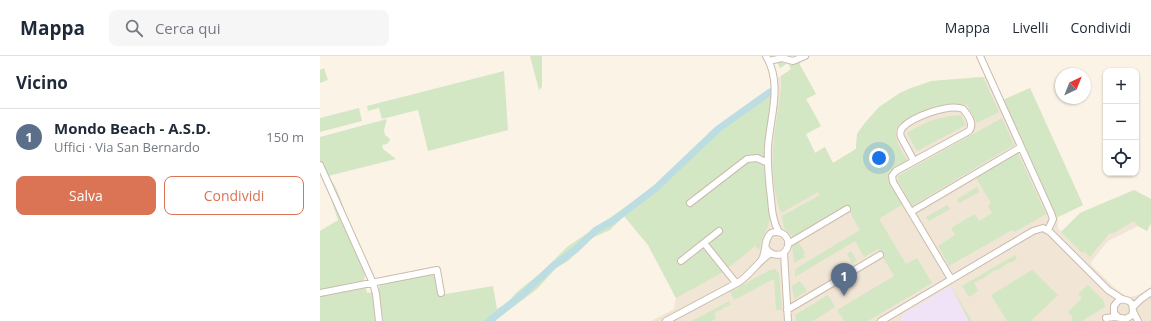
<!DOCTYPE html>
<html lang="it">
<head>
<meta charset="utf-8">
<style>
  body { margin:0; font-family:"Open Sans",sans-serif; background:#f6f6f7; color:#1f2937 }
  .controls { position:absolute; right:12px; top:12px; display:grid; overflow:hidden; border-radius:8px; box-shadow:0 1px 3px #0004 }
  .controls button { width:36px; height:36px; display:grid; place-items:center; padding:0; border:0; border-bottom:1px solid #e0e1e3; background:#fff; color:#1f2937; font:20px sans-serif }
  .compass { position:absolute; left:735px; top:12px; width:36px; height:36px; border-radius:50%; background:#fff; box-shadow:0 1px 3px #0004; rotate:43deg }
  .you { position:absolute; left:559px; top:102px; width:14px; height:14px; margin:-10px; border:3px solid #fff; border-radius:50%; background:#1a73e8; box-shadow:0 0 0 6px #1a73e833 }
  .badge { display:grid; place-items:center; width:26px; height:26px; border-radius:50%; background:#da7455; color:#fff; font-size:13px; font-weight:700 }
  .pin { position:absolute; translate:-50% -33px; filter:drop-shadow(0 1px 2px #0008) }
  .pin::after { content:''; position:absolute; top:21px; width:14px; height:12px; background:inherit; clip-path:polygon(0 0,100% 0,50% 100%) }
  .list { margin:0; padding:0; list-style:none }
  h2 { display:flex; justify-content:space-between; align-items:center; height:52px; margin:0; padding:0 16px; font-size:17px }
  h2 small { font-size:13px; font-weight:400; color:#747a83 }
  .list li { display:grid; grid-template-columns:26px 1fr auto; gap:12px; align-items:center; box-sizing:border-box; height:56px; padding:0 16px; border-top:1px solid #e0e1e3 }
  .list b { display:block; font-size:15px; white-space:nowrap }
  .list p { margin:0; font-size:13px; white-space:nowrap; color:#747a83 }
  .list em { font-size:13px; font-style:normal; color:#747a83 }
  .actions { display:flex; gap:8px; padding:12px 16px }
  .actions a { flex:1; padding:9px 0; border:1px solid #da7455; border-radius:8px; text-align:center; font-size:14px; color:#da7455 }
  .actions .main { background:#da7455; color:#fff }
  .icon { flex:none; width:22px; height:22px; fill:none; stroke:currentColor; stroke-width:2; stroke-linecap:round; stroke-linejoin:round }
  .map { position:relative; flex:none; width:831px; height:265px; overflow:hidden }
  header { display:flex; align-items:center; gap:24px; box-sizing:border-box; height:56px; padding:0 20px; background:#fff; border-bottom:1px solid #e0e1e3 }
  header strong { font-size:19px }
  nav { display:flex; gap:22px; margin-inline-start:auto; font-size:14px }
  .search { width:280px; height:36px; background:#f6f6f7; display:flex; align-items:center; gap:10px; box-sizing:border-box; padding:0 14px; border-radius:8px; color:#747a83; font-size:15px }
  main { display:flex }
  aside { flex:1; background:#fff }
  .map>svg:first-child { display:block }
</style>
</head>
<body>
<header>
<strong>Mappa</strong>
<div class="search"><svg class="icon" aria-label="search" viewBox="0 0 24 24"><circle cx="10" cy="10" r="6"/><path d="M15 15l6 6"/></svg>Cerca qui</div>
<nav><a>Mappa</a><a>Livelli</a><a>Condividi</a></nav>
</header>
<main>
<aside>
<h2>Vicino<small></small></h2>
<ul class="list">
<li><span class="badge" style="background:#5c6f8a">1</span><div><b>Mondo Beach - A.S.D.</b><p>Uffici · Via San Bernardo</p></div><em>150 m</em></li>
</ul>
<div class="actions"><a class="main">Salva</a><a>Condividi</a></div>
</aside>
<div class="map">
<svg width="831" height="265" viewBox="0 0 831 265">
  <rect width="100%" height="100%" fill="#faf3e6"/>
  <!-- residential -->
  <path fill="#f1e5d5" d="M480,9l16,29 -10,5 15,27 -15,8 9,19 10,-6 8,16 23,-14 1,-15 7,-10 15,-17 21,-14 11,-5 21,-7 60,-5 11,24 27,-12 53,117 -25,12v11l3,4 19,-19 54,-23 17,9v24l-4,8 -9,-5 -30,15 -17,21v3l26,25 9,6 5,1 7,-2 13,-8v34h-500l23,-12 2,-11 -28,-53 -24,-29 94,-89 54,-39v-7z"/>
  <!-- education -->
  <path fill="#f0e3f7" d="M631,230l18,35h-69l3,-7z"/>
  <!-- green -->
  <path fill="#d3e7c5" d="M210,0h12v31l-3,3z
    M462,5l11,3 7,-2v3l16,29 -10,5 15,27 -15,8 9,19 10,-6 8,16 23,-14 1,-15 7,-10 15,-17 21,-14 11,-5 21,-7 51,-4 16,35 -22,11 -10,-18c-26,-5 -47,6 -68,19 -9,13 3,26 9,37l-18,10 -2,7 15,26 -24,15 27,45 11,-6 15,25 -64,38h-24l-7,-11 57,-34 -16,-27 -14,8 -9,-16 -60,36v-8l65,-39 -11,-19 2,-1 -2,-4 -54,31h-2l-9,-9 -2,-12 38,-21 -2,-3 -37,21c-12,-32 -9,-65 -4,-97 2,-13 5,-27 4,-40l10,-7 -3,-6 -8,5 -3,-6z
    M4,12l4,12 -8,3v-13z
    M184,15l4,59 -80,21 -10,-41 -36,9 -3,-11 -11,3 -1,-5z
    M452,32l-7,57v14l-10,-4 -10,1 -48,39 -6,1 -4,3 5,6 48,-39 13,-6 12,3 5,57 -1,1 -1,6 -5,9 -4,14 -4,-4 -27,22 -20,-24 15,-13 -3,-4 -41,34 3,4 21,-17 20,24 -47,26 -28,-53 -24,-29 -14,14 -18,8 -24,23 -12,7 -19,21 -42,32h-112l-4,-29v-5l1,-2 55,-13 5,23 53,-9 4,23 10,-6 10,-11 26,-21 24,-24 88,-60 63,-60z
    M710,32l53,117 -25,12 -3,-2 -52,-115z
    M39,52l3,13 -42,11v-14z
    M641,59l5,10 -49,26 -10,-18c20,-12 30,-16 54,-18z
    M682,62l12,27 -102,61 -14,-25v-5z
    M67,63l-3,11 1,5 4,3 1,2 -3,4 -5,1 1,4 13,10 -68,17c8,8 16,30 18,41l-26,-57v-23z
    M698,97l28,61 -32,18 -2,-2 -63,36 -11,-20 17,-11 -4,-7 24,-14 4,7 13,-8 -4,-7 3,-3 -15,-25z
    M4,122l39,91 2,6 -1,6 -4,2 -40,7v-59l18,-11z
    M657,131l2,5 -20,11 -2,-4z
    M814,134l17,9v24l-4,8 -9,-5 -4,-5 -20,12 -5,1 -19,23 -5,-5 -3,1 -21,-21 19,-19z
    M627,149l3,4 -21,12 -3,-4z
    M478,185l7,12 -2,1 2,3 -11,6 -2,-18z
    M531,195l6,10 -5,2 -5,-9z
    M695,199l2,4 -7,4 -1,-1 -13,9 -1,-1 -14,10 -1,-1 -6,4 4,8 -9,6 -7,-11z
    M455,213l4,4 3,37h-6l-2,-31 -40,21 -4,-8 40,-22z
    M712,214l26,25 -27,26h-24l-16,-26z
    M480,225l7,10 -13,8 -2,-13z
    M768,229l15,15 2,6 -2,2 -21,13h-11l2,-3 -5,-6 14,-14 -4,-4z
    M631,230l21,35h-3z
    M46,232l1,5 5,-1 2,4 3,25h-57v-25z
    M508,239l7,12 -22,14h-17l-1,-6z
    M409,245l2,4 -8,3v1l-8,3 1,1 -2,1 2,5 -5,2h-19z"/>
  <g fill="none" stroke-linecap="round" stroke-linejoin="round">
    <!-- canal -->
    <path stroke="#bcdde2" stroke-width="7" d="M169,265l34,-27 30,-28 22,-16 21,-20 18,-10 42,-32 62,-59 52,-37"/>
    <defs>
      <path id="minor" d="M446,0c17,28 4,61 2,91 -1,17 1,35 3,52 1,12 2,23 8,33
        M660,0l71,157 2,6 -5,11
        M449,5l13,-3 11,3 12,-5
        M594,105l-13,-24c-1,-3 -1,-6 1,-9 10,-11 47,-25 61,-19 5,6 12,15 6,22l-73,40 -4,5 1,6 58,97
        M0,109l53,118 3,11 3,27
        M370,147l57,-44 10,-1 11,5
        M591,156l110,-65
        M384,187l32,40
        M468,188l59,-35
        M464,197l4,68
        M442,203c5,-9 1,-19 9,-26 15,-5 24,12 11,21 -7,2 -13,0 -16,-6
        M361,205l38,-30
        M0,237l117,-23 4,23
        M813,251l8,-8 10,-7
        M467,254l93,-55
        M786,262l9,-1 11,2 6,-4 1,-4
        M799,262l-5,-5v-7l4,-5 4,-2
        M346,265l73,-39c12,-8 20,-22 32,-29
        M561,265l152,-90 10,-3 7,4 58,58 14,9 7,2 3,3 1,7 5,10"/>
    </defs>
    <!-- minor casing -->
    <use href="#minor" stroke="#cbbbad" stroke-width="8"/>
    <!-- minor -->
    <use href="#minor" stroke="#fff" stroke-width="6"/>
  </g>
</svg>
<div class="controls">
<button>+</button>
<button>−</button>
<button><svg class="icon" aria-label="locate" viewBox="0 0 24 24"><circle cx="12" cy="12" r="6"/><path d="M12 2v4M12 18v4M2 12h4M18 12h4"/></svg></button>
</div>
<svg class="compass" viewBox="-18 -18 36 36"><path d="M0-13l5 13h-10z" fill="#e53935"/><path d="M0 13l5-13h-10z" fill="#747a83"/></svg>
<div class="you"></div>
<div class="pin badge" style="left:524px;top:240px;background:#5c6f8a">1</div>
</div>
</main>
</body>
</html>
